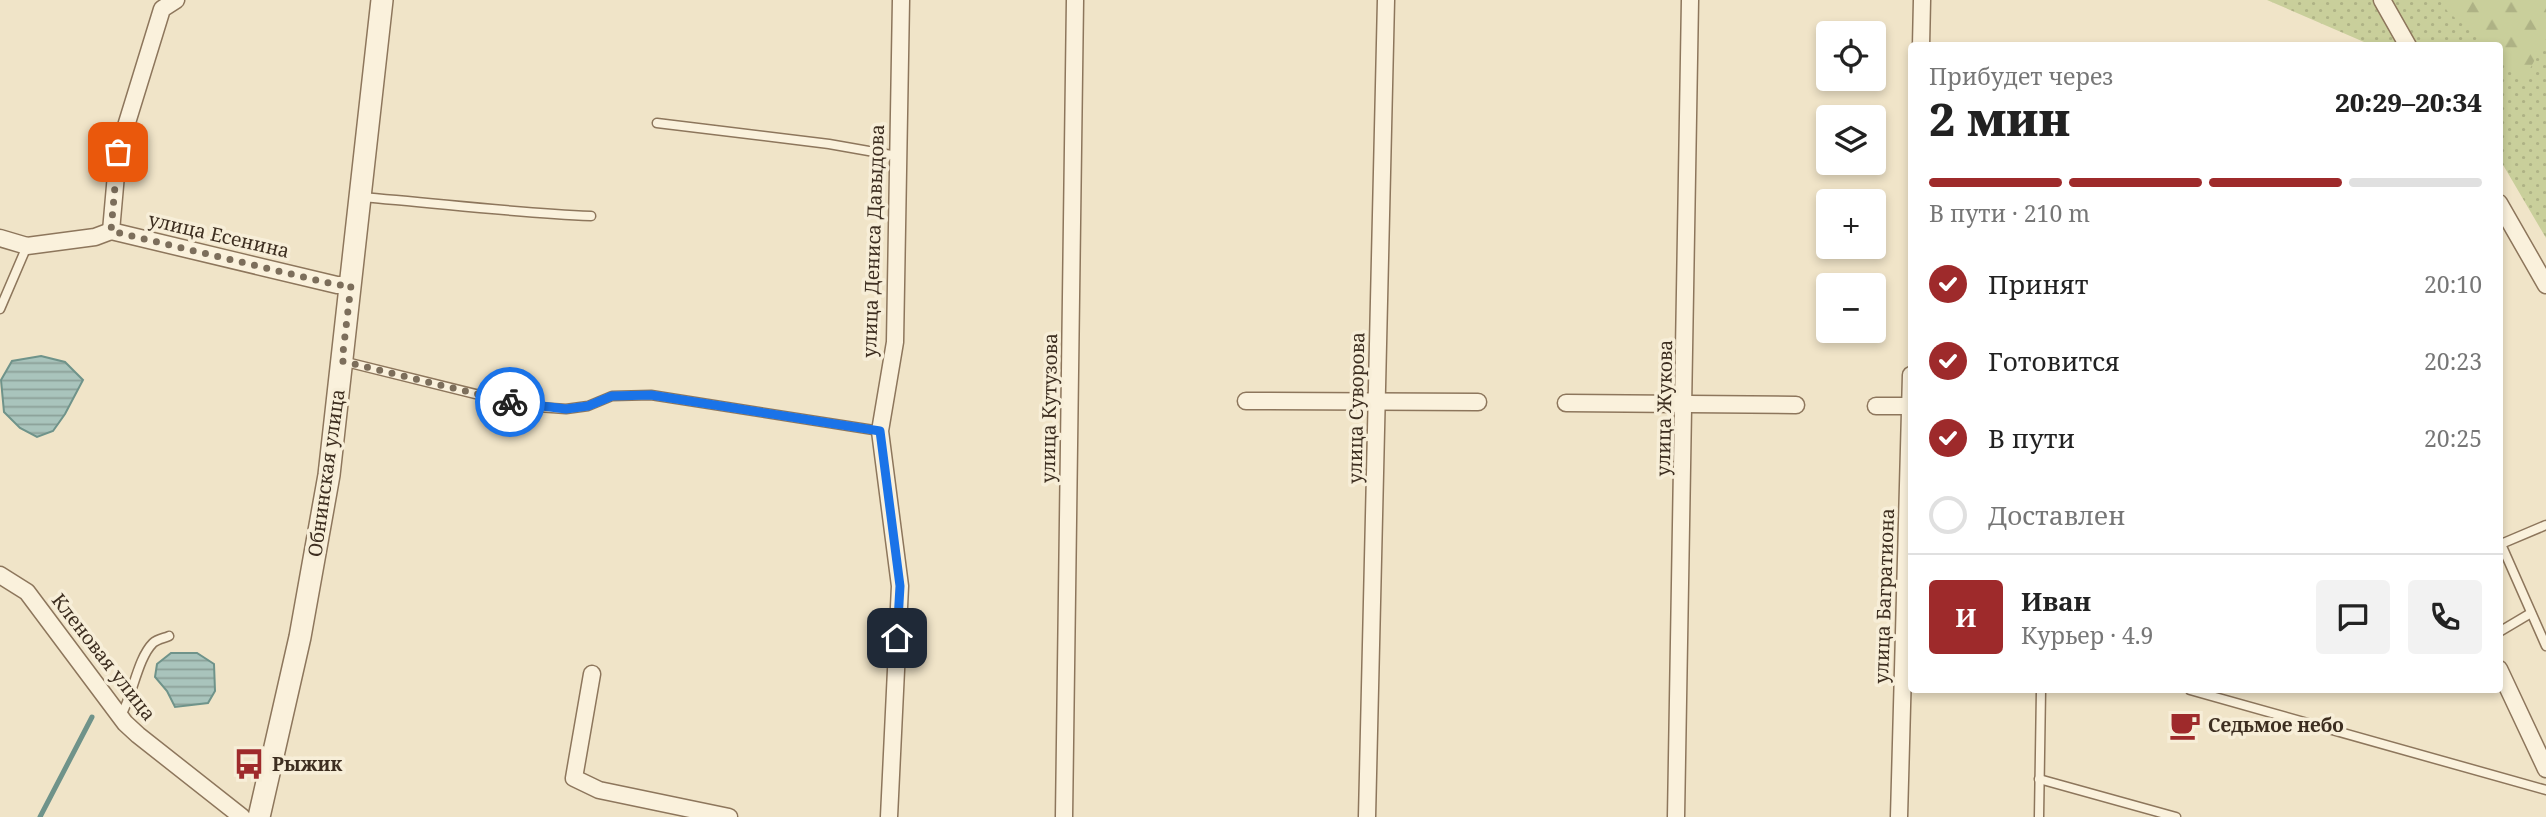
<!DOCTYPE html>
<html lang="ru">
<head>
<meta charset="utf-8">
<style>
  :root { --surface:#fff; --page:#f2f2f2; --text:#222; --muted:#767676; --line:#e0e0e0; --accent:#9e2a2b }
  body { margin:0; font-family:"Noto Serif",serif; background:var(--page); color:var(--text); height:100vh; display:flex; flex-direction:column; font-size:26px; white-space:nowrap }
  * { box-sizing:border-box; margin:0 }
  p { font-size:23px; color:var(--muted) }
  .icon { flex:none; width:38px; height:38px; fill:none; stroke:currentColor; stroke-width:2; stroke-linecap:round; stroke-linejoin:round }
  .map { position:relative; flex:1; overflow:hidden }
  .details { position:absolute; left:1908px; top:42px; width:595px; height:651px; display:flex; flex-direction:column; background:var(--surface); border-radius:7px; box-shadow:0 4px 10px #0003 }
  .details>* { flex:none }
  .fabs { position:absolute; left:1816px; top:21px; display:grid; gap:14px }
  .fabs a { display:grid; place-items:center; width:70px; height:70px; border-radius:7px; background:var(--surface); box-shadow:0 4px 10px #0003; font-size:35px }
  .pin { position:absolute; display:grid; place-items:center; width:60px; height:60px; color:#fff; margin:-30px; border-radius:14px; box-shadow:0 4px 10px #0006 }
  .courier { position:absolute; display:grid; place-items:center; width:70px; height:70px; margin:-35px; border:5px solid #1a73e8; border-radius:50%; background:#fff; color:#222; box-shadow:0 2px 9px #0007 }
  .overview em { font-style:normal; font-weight:800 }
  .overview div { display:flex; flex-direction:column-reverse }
  .overview { display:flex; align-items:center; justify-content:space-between; height:119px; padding:0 21px }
  h1 { font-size:46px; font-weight:800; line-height:52px }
  .bar { display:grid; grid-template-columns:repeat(4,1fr); gap:10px 7px; align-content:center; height:84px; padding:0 21px }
  .bar i { height:9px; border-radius:5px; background:var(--line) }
  .bar .active { background:var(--accent) }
  .bar p { grid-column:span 4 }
  .line { display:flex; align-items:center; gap:18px; padding:0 21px; border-top:2px solid var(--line) }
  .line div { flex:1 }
  .round { display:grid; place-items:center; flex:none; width:74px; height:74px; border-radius:7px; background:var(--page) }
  ol { padding:0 21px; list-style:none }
  li { display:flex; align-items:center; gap:21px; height:77px }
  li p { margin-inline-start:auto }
  li .icon { padding:7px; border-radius:50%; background:var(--accent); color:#fff; stroke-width:4 }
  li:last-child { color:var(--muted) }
  li i { width:38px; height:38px; border:4px solid var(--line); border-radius:50% }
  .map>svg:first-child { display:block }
</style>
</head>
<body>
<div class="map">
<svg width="2546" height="817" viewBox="0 0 2546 817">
  <defs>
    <pattern id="grass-dots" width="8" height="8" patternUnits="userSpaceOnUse" patternTransform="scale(1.75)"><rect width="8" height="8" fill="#c9cf9b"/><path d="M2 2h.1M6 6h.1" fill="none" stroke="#aeb285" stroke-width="1.8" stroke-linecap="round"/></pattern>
    <pattern id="forest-firs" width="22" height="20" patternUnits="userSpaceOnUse" patternTransform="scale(1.75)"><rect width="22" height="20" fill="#c9cf9b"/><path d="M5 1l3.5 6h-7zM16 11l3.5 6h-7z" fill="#aeb285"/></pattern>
    <pattern id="water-rules" width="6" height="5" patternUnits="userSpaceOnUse" patternTransform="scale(1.75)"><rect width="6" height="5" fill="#a9c4bc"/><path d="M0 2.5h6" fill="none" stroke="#8ba098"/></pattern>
  </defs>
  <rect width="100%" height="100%" fill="#f0e4c8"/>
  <!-- grass -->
  <path fill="url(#grass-dots)" d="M2267 0H2546V238L2499 158V46L2371 45Z"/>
  <!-- forest -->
  <path fill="url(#forest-firs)" d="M2440 0H2546V39L2525 78 2499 55V46L2488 45 2448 12Z"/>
  <!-- water -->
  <g fill="url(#water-rules)" stroke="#6f938a" stroke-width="2">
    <path d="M41 356 65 362 83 380 65 414 53 431 37 437 20 428 4 412 1 380 12 361Z"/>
    <path d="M171 653H197L214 664 215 691 208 703 175 707 167 691 155 677 157 664Z"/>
  </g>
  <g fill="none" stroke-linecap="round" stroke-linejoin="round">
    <!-- stream -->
    <path stroke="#6f938a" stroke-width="5" d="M40 817 92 717"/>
    <defs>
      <g id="service">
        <path d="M657 123 829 144 897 156"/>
        <path d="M360 197C438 203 514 213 591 216"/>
        <path d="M0 309 27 246"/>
        <path d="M342 361 524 406 566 409 588 406 612 396 651 395 880 431"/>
        <path d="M2546 525 2501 544 2546 646"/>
        <path d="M2499 632 2531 613"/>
        <path d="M2190 690 2546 790"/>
        <path d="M120 717C133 696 137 659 153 643 157 639 165 638 169 636"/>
        <path d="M2039 779 2176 817"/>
        <path d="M2039 817 2041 690"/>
      </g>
      <g id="minor">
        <path d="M2382 0 2408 46"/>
        <path d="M1921 46 1922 0"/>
        <path d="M2499 203 2546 285"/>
        <path d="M111 231 337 285H351"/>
        <path d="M111 231 118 152 162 9 176 0"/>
        <path d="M0 238 27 246 95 237 111 231"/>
        <path d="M1246 401 1478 402"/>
        <path d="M1566 403 1796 405"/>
        <path d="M1876 406H1910"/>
        <path d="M0 575 27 592 125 723 138 735 242 817"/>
        <path d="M2499 669 2546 769"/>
        <path d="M592 674 574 778 599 790 729 817"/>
        <path d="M889 817 900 586 880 431 895 342 901 0"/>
        <path d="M1064 817 1075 0"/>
        <path d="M1367 817 1386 0"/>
        <path d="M1676 817 1690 0"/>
        <path d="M1899 817 1911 375"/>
      </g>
      <path id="tertiary" d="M259 817 300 637 329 475 382 0"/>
    </defs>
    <!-- service casing -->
    <use href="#service" stroke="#8d765c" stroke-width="11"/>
    <!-- minor casing -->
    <use href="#minor" stroke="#8d765c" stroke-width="19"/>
    <!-- tertiary casing -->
    <use href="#tertiary" stroke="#8d765c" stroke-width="24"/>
    <!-- service -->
    <use href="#service" stroke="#faf1dc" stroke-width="8"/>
    <!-- minor -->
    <use href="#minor" stroke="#faf1dc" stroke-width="16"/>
    <!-- tertiary -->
    <use href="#tertiary" stroke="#faf1dc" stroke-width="21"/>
  </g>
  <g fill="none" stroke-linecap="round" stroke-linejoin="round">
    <!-- done -->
    <path stroke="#7c6e5b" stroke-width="7" stroke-dasharray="0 12.6" d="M118 152 111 231 337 285H351L342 361 510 402"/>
    <!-- route -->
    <path stroke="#1a73e8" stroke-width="9" d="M510 402 566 409 588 406 612 396 651 395 880 431 900 586 897 638"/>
  </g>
  <!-- icons -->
  <defs>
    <symbol id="cafe-bare" viewBox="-9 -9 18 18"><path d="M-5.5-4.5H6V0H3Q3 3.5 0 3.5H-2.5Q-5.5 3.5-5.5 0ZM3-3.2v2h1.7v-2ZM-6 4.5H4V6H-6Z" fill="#9e2a2b" stroke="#f7eed8" stroke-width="2.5" paint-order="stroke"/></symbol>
    <symbol id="bus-bare" viewBox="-9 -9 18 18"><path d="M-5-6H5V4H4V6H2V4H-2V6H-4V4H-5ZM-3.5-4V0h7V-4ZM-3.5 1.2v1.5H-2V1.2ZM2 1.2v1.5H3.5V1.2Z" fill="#9e2a2b" stroke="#f7eed8" stroke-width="2.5" paint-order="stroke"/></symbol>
  </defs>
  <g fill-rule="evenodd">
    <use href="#cafe-bare" x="2163" y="703" width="44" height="44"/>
    <use href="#bus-bare" x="227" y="742" width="44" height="44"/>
  </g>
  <g text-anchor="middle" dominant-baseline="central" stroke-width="7" stroke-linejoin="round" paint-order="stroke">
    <!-- street labels -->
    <g font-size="19" fill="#3d2e20" stroke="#f7eed8">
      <text transform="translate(219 235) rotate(13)">улица Есенина</text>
      <text transform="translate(873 241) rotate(-88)">улица Дениса Давыдова</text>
      <text transform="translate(1049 408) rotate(-89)">улица Кутузова</text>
      <text transform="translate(1356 408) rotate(-89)">улица Суворова</text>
      <text transform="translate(1664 408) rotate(-89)">улица Жукова</text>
      <text transform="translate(326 473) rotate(-82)">Обнинская улица</text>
      <text transform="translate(1884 596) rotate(-88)">улица Багратиона</text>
      <text transform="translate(104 657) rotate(52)">Кленовая улица</text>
    </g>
    <!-- poi labels -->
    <g font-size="19" font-weight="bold" fill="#3d2e20" stroke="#f7eed8" text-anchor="start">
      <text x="2208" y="725">Седьмое небо</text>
      <text x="272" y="764">Рыжик</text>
    </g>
  </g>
</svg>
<div class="fabs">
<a><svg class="icon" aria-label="locate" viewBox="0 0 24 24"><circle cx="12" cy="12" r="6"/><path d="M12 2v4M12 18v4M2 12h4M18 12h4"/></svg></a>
<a><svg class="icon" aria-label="layers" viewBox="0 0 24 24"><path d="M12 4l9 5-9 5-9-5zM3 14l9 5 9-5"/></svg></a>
<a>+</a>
<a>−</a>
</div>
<div class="pin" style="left:118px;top:152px;background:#ea580c"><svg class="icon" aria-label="bag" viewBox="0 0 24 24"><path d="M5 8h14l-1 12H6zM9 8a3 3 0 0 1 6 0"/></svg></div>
<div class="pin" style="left:897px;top:638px;background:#1f2937"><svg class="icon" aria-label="home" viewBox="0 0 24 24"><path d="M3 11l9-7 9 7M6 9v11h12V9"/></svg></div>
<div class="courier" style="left:510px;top:402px"><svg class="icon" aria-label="bike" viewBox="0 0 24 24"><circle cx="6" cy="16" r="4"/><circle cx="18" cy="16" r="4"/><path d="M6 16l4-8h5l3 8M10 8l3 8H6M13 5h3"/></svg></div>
<section class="details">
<div class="overview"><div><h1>2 мин</h1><p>Прибудет через</p></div><em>20:29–20:34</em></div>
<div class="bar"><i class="active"></i><i class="active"></i><i class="active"></i><i></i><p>В пути · 210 m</p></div>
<ol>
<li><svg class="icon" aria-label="check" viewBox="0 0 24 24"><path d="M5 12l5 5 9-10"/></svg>Принят<p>20:10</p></li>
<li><svg class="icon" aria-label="check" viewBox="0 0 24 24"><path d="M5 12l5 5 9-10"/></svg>Готовится<p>20:23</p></li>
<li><svg class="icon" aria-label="check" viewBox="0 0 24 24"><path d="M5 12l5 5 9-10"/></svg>В пути<p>20:25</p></li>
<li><i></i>Доставлен</li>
</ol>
<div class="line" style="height:126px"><b class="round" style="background:var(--accent);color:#fff">И</b><div><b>Иван</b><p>Курьер · 4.9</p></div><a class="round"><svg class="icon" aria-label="chat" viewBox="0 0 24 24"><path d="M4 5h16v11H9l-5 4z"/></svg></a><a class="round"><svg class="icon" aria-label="phone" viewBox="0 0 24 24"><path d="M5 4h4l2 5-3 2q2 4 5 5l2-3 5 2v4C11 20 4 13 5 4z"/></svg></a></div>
</section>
</div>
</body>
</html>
